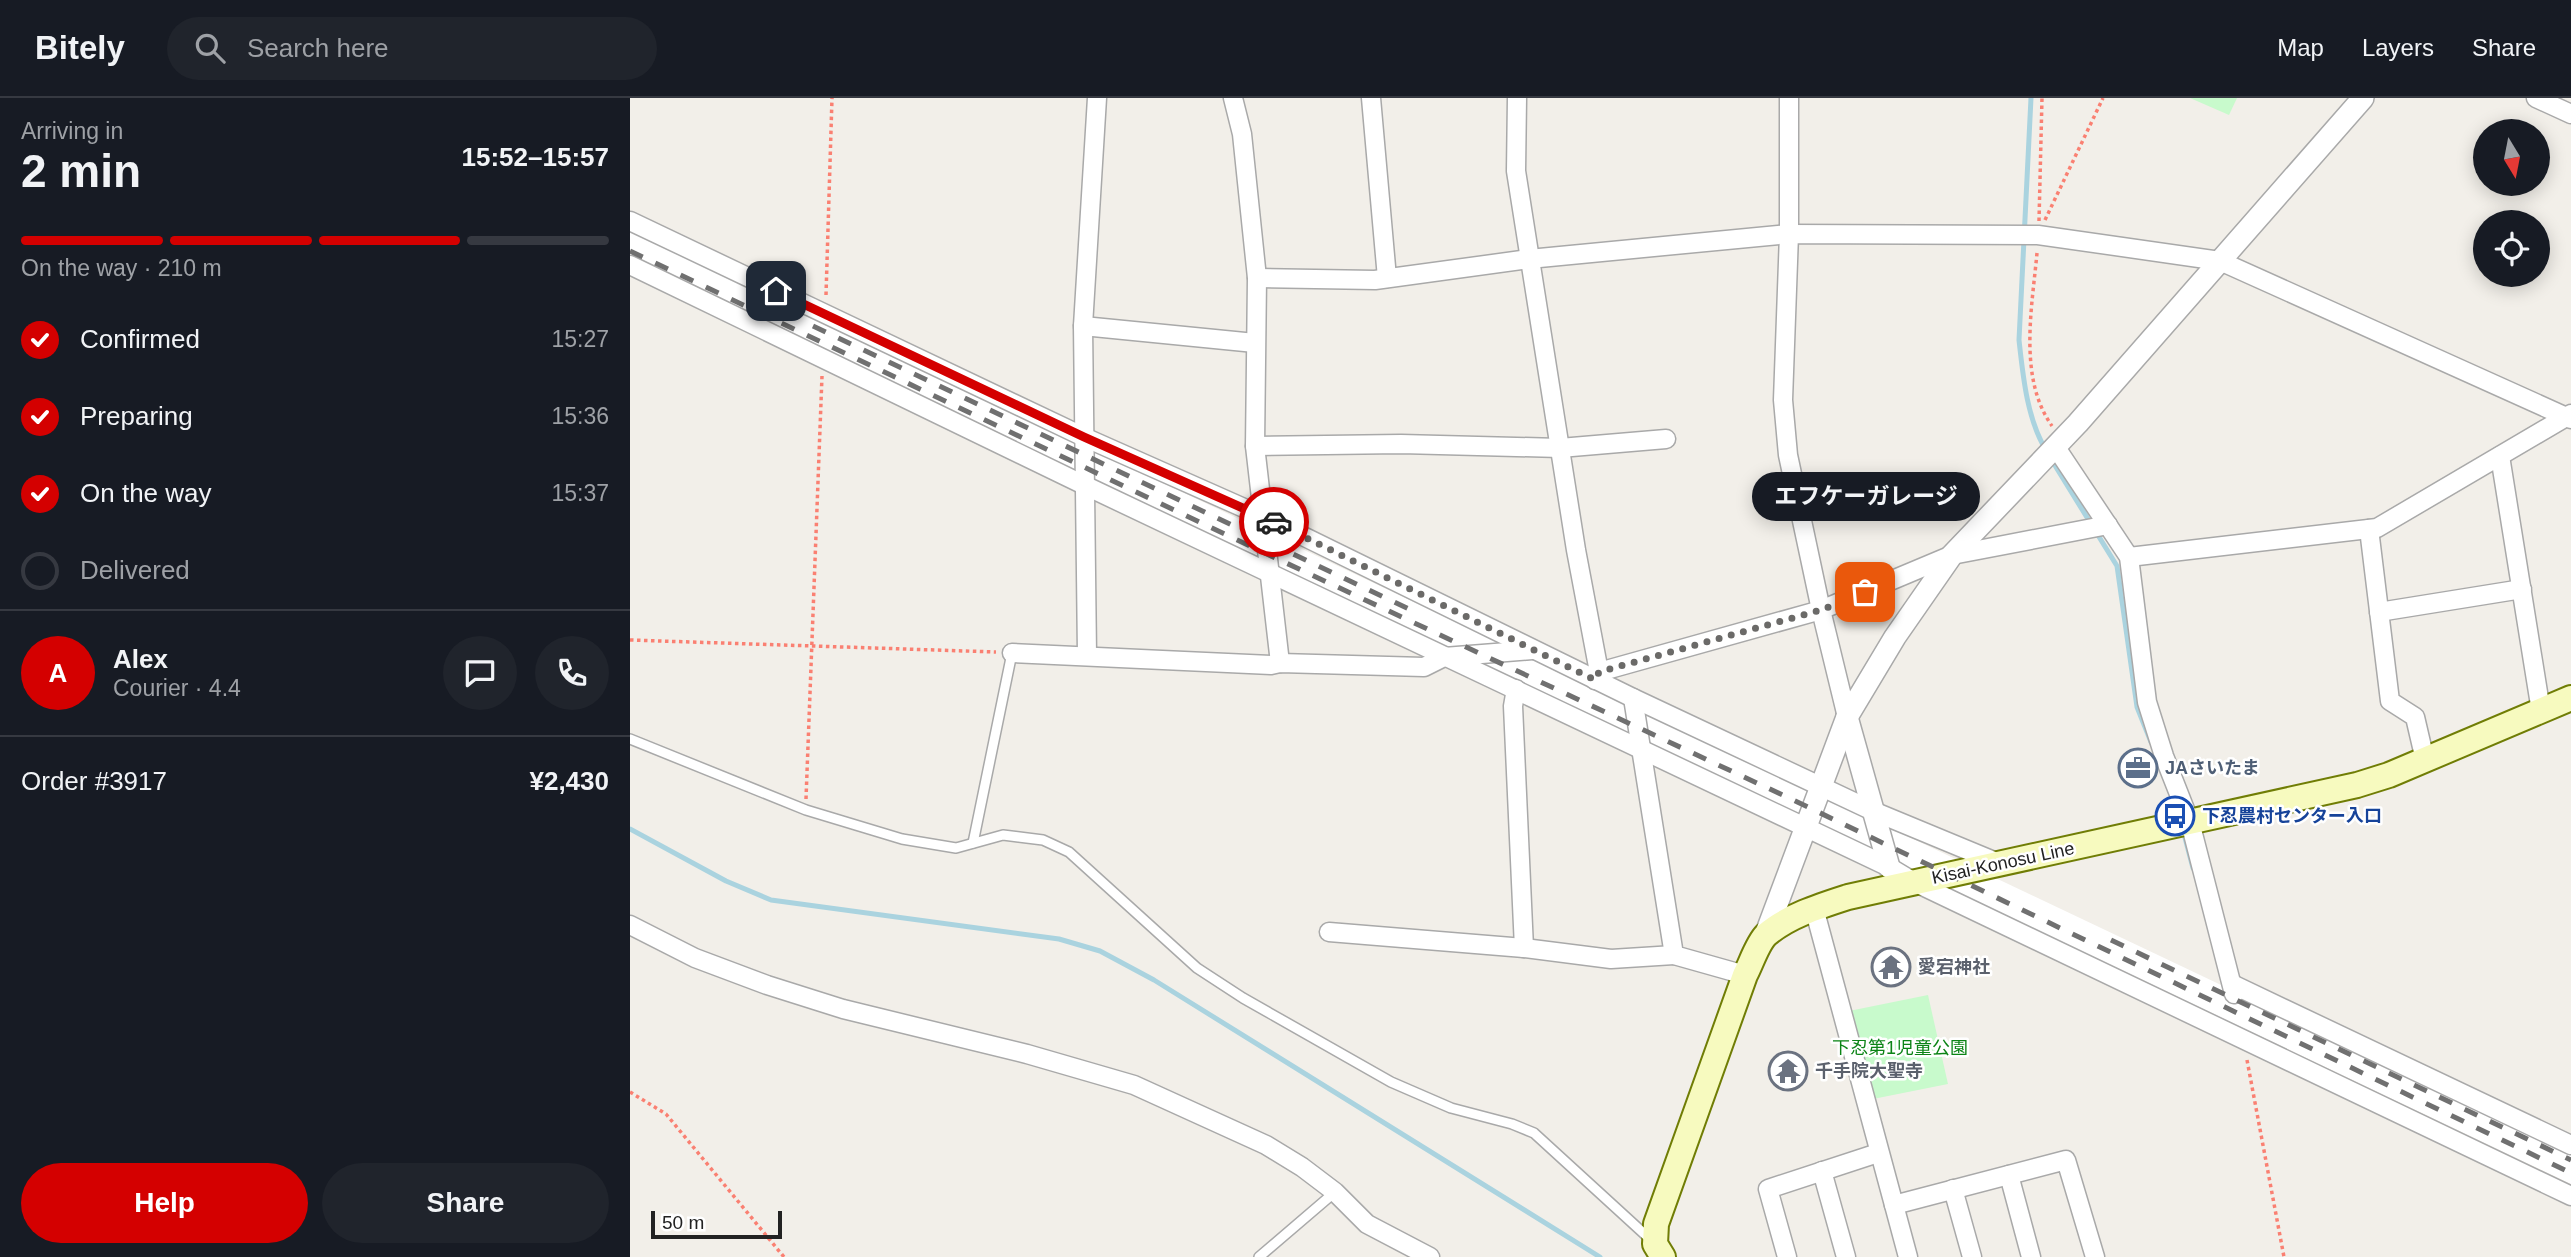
<!DOCTYPE html>
<html lang="en">
<head>
<meta charset="utf-8">
<style>
  :root { --surface:#171b24; --page:#20242c; --text:#f1f3f6; --muted:#9ea1a6; --line:#363941; --accent:#d40000 }
  body { margin:0; font-family:Helvetica,"Noto Sans JP",sans-serif; background:var(--page); color:var(--text); height:100vh; display:flex; flex-direction:column; font-size:26px; white-space:nowrap }
  * { box-sizing:border-box; margin:0 }
  p { font-size:23px; color:var(--muted) }
  .icon { flex:none; width:38px; height:38px; fill:none; stroke:currentColor; stroke-width:2; stroke-linecap:round; stroke-linejoin:round }
  .map { position:relative; flex:1; overflow:hidden }
  .side { display:flex; flex-direction:column; background:var(--surface); width:630px }
  .side>* { flex:none }
  .needle { width:46px; rotate:170deg }
  .controls { position:absolute; left:1843px; top:21px; display:grid; gap:14px }
  .controls a { display:grid; place-items:center; width:77px; height:77px; border-radius:50%; background:var(--surface); box-shadow:0 4px 18px #0003; font-size:35px }
  .scale { position:absolute; left:21px; bottom:18px; width:131px; box-sizing:border-box; padding-left:7px; border:4px solid #222; border-top:0; font-size:19px; line-height:24px; white-space:nowrap; color:#222; -webkit-text-stroke:5px #fff; paint-order:stroke }
  .pin { position:absolute; display:grid; place-items:center; width:60px; height:60px; color:#fff; margin:-30px; border-radius:14px; box-shadow:0 4px 10px #0006 }
  .courier { position:absolute; display:grid; place-items:center; width:70px; height:70px; margin:-35px; border:5px solid #d40000; border-radius:50%; background:#fff; color:#222; box-shadow:0 2px 9px #0007 }
  .bubble { position:absolute; height:49px; border-radius:24px; background:var(--surface); box-shadow:0 4px 18px #0003; font-size:23px; font-weight:700; line-height:49px; text-align:center }
  .head em { font-style:normal; font-weight:700 }
  .head div { display:flex; flex-direction:column-reverse }
  .head { display:flex; align-items:center; justify-content:space-between; height:119px; padding:0 21px }
  h1 { font-size:46px; font-weight:700; line-height:52px }
  .bar { display:grid; grid-template-columns:repeat(4,1fr); gap:10px 7px; align-content:center; height:84px; padding:0 21px }
  .bar i { height:9px; border-radius:5px; background:var(--line) }
  .bar .current { background:var(--accent) }
  .bar p { grid-column:span 4 }
  .line { display:flex; align-items:center; gap:18px; padding:0 21px; border-top:2px solid var(--line) }
  .line div { flex:1 }
  .round { display:grid; place-items:center; flex:none; width:74px; height:74px; border-radius:37px; background:var(--page) }
  ol { padding:0 21px; list-style:none }
  li { display:flex; align-items:center; gap:21px; height:77px }
  li p { margin-inline-start:auto }
  li .icon { padding:7px; border-radius:50%; background:var(--accent); color:#fff; stroke-width:4 }
  li:last-child { color:var(--muted) }
  li i { width:38px; height:38px; border:4px solid var(--line); border-radius:50% }
  .primary-button { display:flex; gap:14px; margin-top:auto; padding:14px 21px }
  .primary-button a { flex:1; height:80px; border-radius:42px; background:var(--accent); color:#fff; font-size:28px; font-weight:700; line-height:80px; text-align:center }
  .primary-button a+a { background:var(--page); color:var(--text) }
  header { display:flex; align-items:center; gap:42px; box-sizing:border-box; height:98px; padding:0 35px; background:var(--surface); border-bottom:2px solid var(--line) }
  header strong { font-size:33px }
  nav { display:flex; gap:38px; margin-inline-start:auto; font-size:24px }
  .search { width:490px; height:63px; background:var(--page); display:flex; align-items:center; gap:18px; box-sizing:border-box; padding:0 24px; border-radius:38px; color:var(--muted); font-size:26px }
  main { display:flex; flex:1; min-height:0 }
  .map>svg:first-child { display:block }
</style>
</head>
<body>
<header>
<strong>Bitely</strong>
<div class="search"><svg class="icon" aria-label="search" viewBox="0 0 24 24"><circle cx="10" cy="10" r="6"/><path d="M15 15l6 6"/></svg>Search here</div>
<nav><a>Map</a><a>Layers</a><a>Share</a></nav>
</header>
<main>
<section class="side">
<div class="head"><div><h1>2 min</h1><p>Arriving in</p></div><em>15:52–15:57</em></div>
<div class="bar"><i class="current"></i><i class="current"></i><i class="current"></i><i></i><p>On the way · 210 m</p></div>
<ol>
<li><svg class="icon" aria-label="check" viewBox="0 0 24 24"><path d="M5 12l5 5 9-10"/></svg>Confirmed<p>15:27</p></li>
<li><svg class="icon" aria-label="check" viewBox="0 0 24 24"><path d="M5 12l5 5 9-10"/></svg>Preparing<p>15:36</p></li>
<li><svg class="icon" aria-label="check" viewBox="0 0 24 24"><path d="M5 12l5 5 9-10"/></svg>On the way<p>15:37</p></li>
<li><i></i>Delivered</li>
</ol>
<div class="line" style="height:126px"><b class="round" style="background:var(--accent);color:#fff">A</b><div><b>Alex</b><p>Courier · 4.4</p></div><a class="round"><svg class="icon" aria-label="chat" viewBox="0 0 24 24"><path d="M4 5h16v11H9l-5 4z"/></svg></a><a class="round"><svg class="icon" aria-label="phone" viewBox="0 0 24 24"><path d="M5 4h4l2 5-3 2q2 4 5 5l2-3 5 2v4C11 20 4 13 5 4z"/></svg></a></div>
<div class="line" style="height:91px"><div>Order #3917</div><b>¥2,430</b></div>
<div class="primary-button"><a>Help</a><a>Share</a></div>
</section>
<div class="map">
<svg width="1941" height="1159" viewBox="0 0 1941 1159">
  <rect width="100%" height="100%" fill="#f2efe9"/>
  <!-- park -->
  <g fill="#c8facc">
    <path d="M1560 0H1607L1599 17Z"/>
    <path d="M1298 897 1318 986 1243 1001 1219 913Z"/>
  </g>
  <!-- pier -->
  <path fill="#fff" d="M0 132 1941 1053V1086L0 162Z"/>
  <g fill="none" stroke-linecap="round" stroke-linejoin="round">
    <!-- stream -->
    <g stroke="#aad3df" stroke-width="5">
      <path d="M1401 0 1389 242C1393 278 1397 321 1416 352"/>
      <path d="M1421 361 1487 468 1507 609 1521 644"/>
      <path d="M0 731 96 783 141 802 429 841 470 853 524 882 970 1159"/>
      <path d="M1553 732 1563 770"/>
    </g>
    <defs>
      <g id="service">
        <path d="M0 641 176 712 272 741 326 750 373 737 413 742 439 754 567 870 613 900 761 984 821 1010 882 1026 904 1035 1021 1142"/>
        <path d="M343 745 382 555"/>
        <path d="M629 1159 705 1094"/>
      </g>
      <g id="minor">
        <path d="M603 0 612 36 627 180 625 348 650 565"/>
        <path d="M741 0 757 180"/>
        <path d="M887 0 886 73 946 452 969 574 965 582"/>
        <path d="M1159 0V136L1153 302 1158 357 1191 512 1217 619"/>
        <path d="M1906 0 1941 16"/>
        <path d="M0 123 454 339 632 418 1003 600 1243 713 1371 766"/>
        <path d="M0 167 454 387 1259 769 1284 784 1941 1098"/>
        <path d="M627 180 745 182 899 161 1159 136 1408 137 1590 163 1941 321"/>
        <path d="M453 228 625 245"/>
        <path d="M625 348 771 346 930 350 1036 341"/>
        <path d="M1425 348 1499 459 1517 604 1534 658 1560 724 1604 896"/>
        <path d="M1870 358 1911 613"/>
        <path d="M1739 431 1760 603 1785 619 1795 662"/>
        <path d="M1499 459 1747 430 1941 316"/>
        <path d="M1749 514 1892 491"/>
        <path d="M382 555 641 567 650 565 794 569 814 559 902 552"/>
        <path d="M457 557 453 228 467 0"/>
        <path d="M969 574 1191 512 1322 457 1478 427"/>
        <path d="M886 591 883 608 894 850"/>
        <path d="M1003 600 1044 857 1115 877"/>
        <path d="M1184 810 1264 1107 1436 1062 1465 1159"/>
        <path d="M0 827 65 860 137 887 213 911 397 956 504 987 636 1047 672 1069 705 1094 737 1126 800 1159"/>
        <path d="M699 834 894 850 981 861 1044 857"/>
        <path d="M1602 886 1941 1047"/>
        <path d="M1192 1073 1216 1159"/>
        <path d="M1379 1077 1401 1159"/>
        <path d="M1323 1091 1342 1159"/>
        <path d="M1264 1107 1278 1159"/>
        <path d="M1157 1159 1138 1091 1248 1055"/>
      </g>
      <g id="tertiary">
        <path d="M1217 619 1259 769"/>
        <path d="M1135 838 1217 619 1265 539 1322 457 1448 325 1733 0"/>
      </g>
      <path id="secondary" d="M1033 1159 1025 1146 1026 1126 1115 877C1121 866 1127 846 1136 837 1158 818 1190 808 1218 799L1727 687 1759 677 1941 600"/>
    </defs>
    <!-- service casing -->
    <use href="#service" stroke="#a9a9a9" stroke-width="12"/>
    <!-- minor casing -->
    <use href="#minor" stroke="#a9a9a9" stroke-width="21"/>
    <!-- tertiary casing -->
    <use href="#tertiary" stroke="#a9a9a9" stroke-width="24"/>
    <!-- secondary casing -->
    <use href="#secondary" stroke="#707d05" stroke-width="28"/>
    <!-- path -->
    <g stroke="#fa8072" stroke-width="3.5" stroke-dasharray="3.5 3.5" stroke-linecap="butt">
      <path d="M1415 122 1473 0"/>
      <path d="M1409 123 1412 0"/>
      <path d="M1407 155C1402 210 1388 280 1422 328"/>
      <path d="M196 197 202 0"/>
      <path d="M0 542 366 554"/>
      <path d="M176 701 192 278"/>
      <path d="M1617 962 1654 1159"/>
      <path d="M0 994 36 1016 154 1159"/>
    </g>
    <!-- service -->
    <use href="#service" stroke="#fff" stroke-width="9"/>
    <!-- minor -->
    <use href="#minor" stroke="#fff" stroke-width="18"/>
    <!-- tertiary -->
    <use href="#tertiary" stroke="#fff" stroke-width="21"/>
    <!-- secondary -->
    <use href="#secondary" stroke="#f7fabf" stroke-width="24"/>
    <!-- rail -->
    <g stroke="#707070" stroke-width="5" stroke-dasharray="14 14" stroke-linecap="butt">
      <path d="M0 153 624 450 1159 700 1941 1075"/>
      <path d="M183 228 781 512"/>
      <path d="M1481 842 1941 1062"/>
    </g>
  </g>
  <g fill="none" stroke-linecap="round" stroke-linejoin="round">
    <!-- done -->
    <path stroke="#6b6a68" stroke-width="7" stroke-dasharray="0 12.6" d="M644 424 965 582 969 574 1191 512 1235 494"/>
    <!-- route -->
    <path stroke="#d40000" stroke-width="9" d="M146 193 454 339 644 424"/>
  </g>
  <!-- icons -->
  <defs>
    <symbol id="office-ring" viewBox="-11 -11 22 22"><circle r="9.5" fill="#fff" stroke="#5c6f8a" stroke-width="1.5"/><path d="M-6-3h4V-5.5h4V-3h4V5H-6ZM-1-4.5V-3h2v-1.5ZM-6 0V1H6V0Z" fill="#5c6f8a"/></symbol>
    <symbol id="bus-ring" viewBox="-11 -11 22 22"><circle r="9.5" fill="#fff" stroke="#1a4fb4" stroke-width="1.5"/><path d="M-5-6H5V4H4V6H2V4H-2V6H-4V4H-5ZM-3.5-4V0h7V-4ZM-3.5 1.2v1.5H-2V1.2ZM2 1.2v1.5H3.5V1.2Z" fill="#1a4fb4"/></symbol>
    <symbol id="temple-ring" viewBox="-11 -11 22 22"><circle r="9.5" fill="#fff" stroke="#6b7280" stroke-width="1.5"/><path d="M0-6L5-2H3V0L6.5 2.5H4V6H1.5V3h-3V6H-4V2.5H-6.5L-3 0V-2H-5Z" fill="#6b7280"/></symbol>
  </defs>
  <g fill-rule="evenodd">
    <use href="#office-ring" x="1486" y="648" width="44" height="44"/>
    <use href="#bus-ring" x="1523" y="696" width="44" height="44"/>
    <use href="#temple-ring" x="1239" y="847" width="44" height="44"/>
    <use href="#temple-ring" x="1136" y="951" width="44" height="44"/>
  </g>
  <g text-anchor="middle" dominant-baseline="central" stroke-width="5" stroke-linejoin="round" paint-order="stroke">
    <!-- service labels -->
    <g font-size="18" font-weight="bold" fill="#4e5e75" stroke="#fff" text-anchor="start">
      <text x="1535" y="670">JAさいたま</text>
    </g>
    <!-- transit labels -->
    <g font-size="18" font-weight="bold" fill="#164399" stroke="#fff" text-anchor="start">
      <text x="1572" y="718">下忍農村センター入口</text>
    </g>
    <!-- street labels -->
    <g font-size="18" fill="#222" stroke="#fff">
      <text transform="translate(1373 765) rotate(-12)">Kisai-Konosu Line</text>
    </g>
    <!-- worship labels -->
    <g font-size="18" font-weight="bold" fill="#5b616d" stroke="#fff" text-anchor="start">
      <text x="1288" y="869">愛宕神社</text>
      <text x="1185" y="973">千手院大聖寺</text>
    </g>
    <!-- park labels -->
    <g font-size="18" fill="#0c8416" stroke="#fff">
      <text x="1270" y="950">下忍第1児童公園</text>
    </g>
  </g>
</svg>
<div class="controls">
<a><svg class="needle" viewBox="-14 -14 28 28"><path d="M0-13l5 13h-10z" fill="#e53935"/><path d="M0 13l5-13h-10z" fill="#9ea1a6"/></svg></a>
<a><svg class="icon" aria-label="locate" viewBox="0 0 24 24"><circle cx="12" cy="12" r="6"/><path d="M12 2v4M12 18v4M2 12h4M18 12h4"/></svg></a>
</div>
<div class="scale">50 m</div>
<div class="pin" style="left:1235px;top:494px;background:#ea580c"><svg class="icon" aria-label="bag" viewBox="0 0 24 24"><path d="M5 8h14l-1 12H6zM9 8a3 3 0 0 1 6 0"/></svg></div>
<div class="pin" style="left:146px;top:193px;background:#1f2937"><svg class="icon" aria-label="home" viewBox="0 0 24 24"><path d="M3 11l9-7 9 7M6 9v11h12V9"/></svg></div>
<div class="courier" style="left:644px;top:424px"><svg class="icon" aria-label="car" viewBox="0 0 24 24"><path d="M5 17H2v-5l4-1 3-4h7l3 4 3 1v5h-3M9 17h6M6 11h13"/><circle cx="7" cy="17" r="2"/><circle cx="17" cy="17" r="2"/></svg></div>
<div class="bubble" style="left:1122px;top:374px;width:228px">エフケーガレージ</div>
</div>
</main>
</body>
</html>
